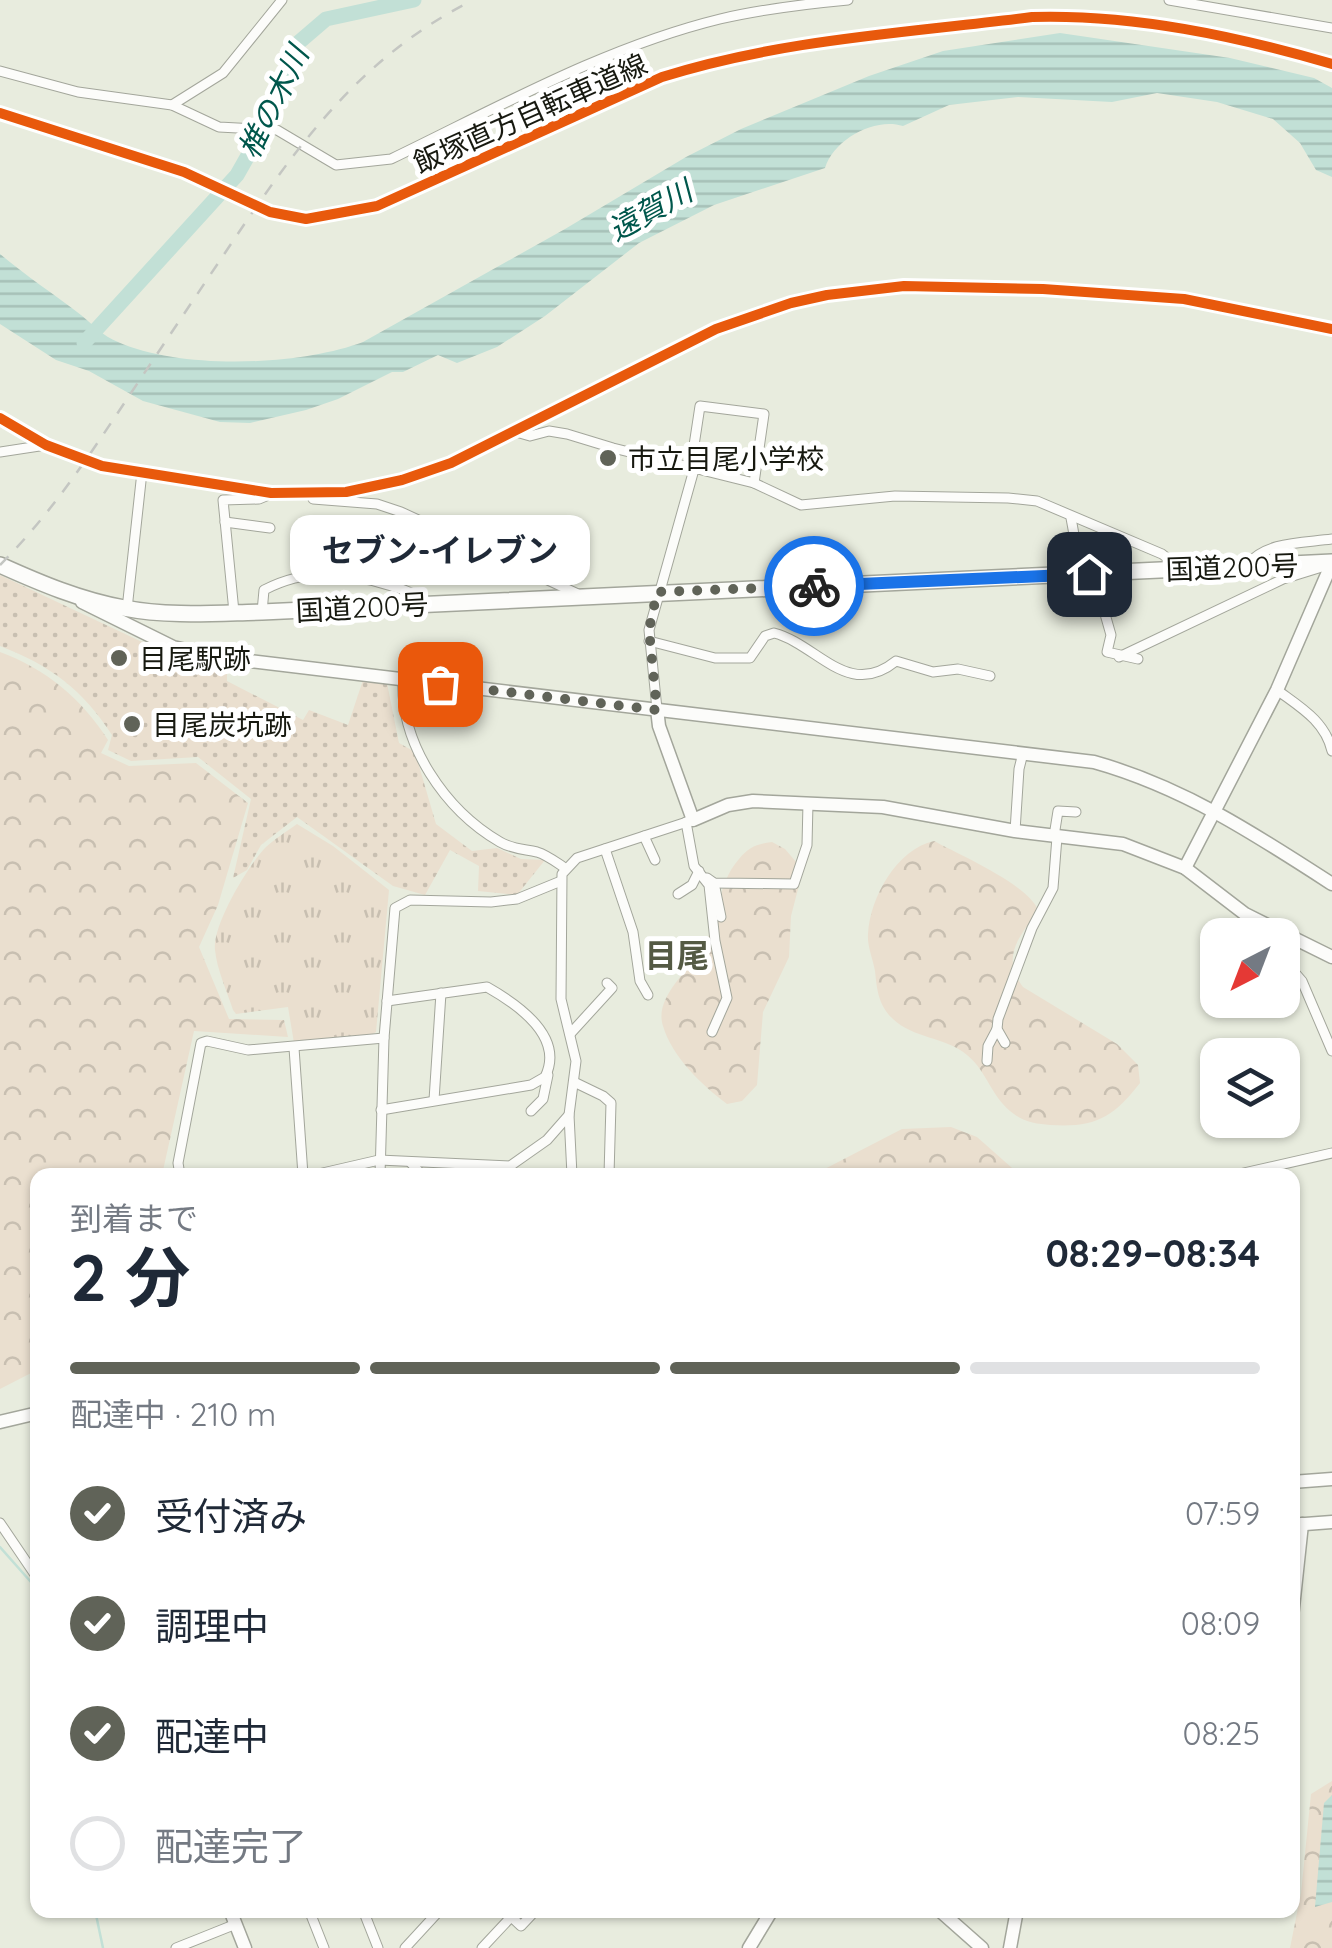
<!DOCTYPE html>
<html lang="ja">
<head>
<meta charset="utf-8">
<style>
  :root { --surface:#fff; --page:#f6f6f7; --text:#1f2937; --muted:#747a83; --line:#e0e1e3; --accent:#606358 }
  body { margin:0; font-family:Quicksand,"Noto Sans JP",sans-serif; background:var(--page); color:var(--text); height:100vh; display:flex; flex-direction:column; font-size:38px; white-space:nowrap }
  * { box-sizing:border-box; margin:0 }
  p { font-size:32px; color:var(--muted) }
  .icon { flex:none; width:55px; height:55px; fill:none; stroke:currentColor; stroke-width:2; stroke-linecap:round; stroke-linejoin:round }
  .map { position:relative; flex:1; overflow:hidden }
  .drawer { position:absolute; left:30px; top:1168px; width:1270px; height:750px; display:flex; flex-direction:column; background:var(--surface); border-radius:20px; box-shadow:0 2px 8px #0004 }
  .drawer>* { flex:none }
  .needle { width:65px; rotate:222deg }
  .fabs { position:absolute; left:1200px; top:918px; display:grid; gap:20px }
  .fabs a { display:grid; place-items:center; width:100px; height:100px; border-radius:20px; background:var(--surface); box-shadow:0 2px 8px #0004; font-size:50px }
  .pin { position:absolute; display:grid; place-items:center; width:85px; height:85px; color:#fff; margin:-42px; border-radius:20px; box-shadow:0 5px 15px #0006 }
  .courier { position:absolute; display:grid; place-items:center; width:100px; height:100px; margin:-50px; border:8px solid #1a73e8; border-radius:50%; background:#fff; color:#222; box-shadow:0 2px 12px #0007 }
  .bubble { position:absolute; height:70px; border-radius:20px; background:var(--surface); box-shadow:0 2px 8px #0004; font-size:32px; font-weight:700; line-height:70px; text-align:center }
  .overview em { font-style:normal; font-weight:700 }
  .overview div { display:flex; flex-direction:column-reverse }
  .overview { display:flex; align-items:center; justify-content:space-between; height:170px; padding:0 40px }
  h1 { font-size:65px; font-weight:700; line-height:75px }
  .bar { display:grid; grid-template-columns:repeat(4,1fr); gap:15px 10px; align-content:center; height:120px; padding:0 40px }
  .bar i { height:12px; border-radius:8px; background:var(--line) }
  .bar .current { background:var(--accent) }
  .bar p { grid-column:span 4 }
  ol { padding:0 40px; list-style:none }
  li { display:flex; align-items:center; gap:30px; height:110px }
  li p { margin-inline-start:auto }
  li .icon { padding:10px; border-radius:50%; background:var(--accent); color:#fff; stroke-width:4 }
  li:last-child { color:var(--muted) }
  li i { width:55px; height:55px; border:5px solid var(--line); border-radius:50% }
  .map>svg:first-child { display:block }
</style>
</head>
<body>
<div class="map">
<svg width="1332" height="1948" viewBox="0 0 1332 1948">
  <defs>
    <pattern id="grass-dots" width="8" height="8" patternUnits="userSpaceOnUse" patternTransform="scale(2.5)"><rect width="8" height="8" fill="#eadfcf"/><path d="M2 2h.1M6 6h.1" fill="none" stroke="#c8bfb1" stroke-width="1.8" stroke-linecap="round"/></pattern>
    <pattern id="forest-crowns" width="20" height="18" patternUnits="userSpaceOnUse" patternTransform="scale(2.5)"><rect width="20" height="18" fill="#eadfcf"/><path d="M2 6a3 3 0 1 1 6 0M12 15a3 3 0 1 1 6 0" fill="none" stroke="#c8bfb1"/></pattern>
    <pattern id="park-tufts" width="24" height="20" patternUnits="userSpaceOnUse" patternTransform="scale(2.5)"><rect width="24" height="20" fill="#eadfcf"/><path d="M3 7l-1-3M5 7V3M7 7l1-3M15 17l-1-3M17 17v-4M19 17l1-3" fill="none" stroke="#c8bfb1"/></pattern>
    <pattern id="water-rules" width="6" height="5" patternUnits="userSpaceOnUse" patternTransform="scale(2.5)"><rect width="6" height="5" fill="#c2e0d6"/><path d="M0 2.5h6" fill="none" stroke="#a6c0b7"/></pattern>
  </defs>
  <rect width="100%" height="100%" fill="#e8ecde"/>
  <!-- grass -->
  <path fill="url(#grass-dots)" d="M0 575 140 641 227 667V681L303 720 309 710 348 725 363 680 387 683 399 743 415 752 436 824 472 851 497 848 521 859 545 860 517 895 478 891 479 866 450 850 425 895 393 886 297 817 261 845 247 870 233 878 251 799 198 757 131 761 108 750 112 735C83 690 50 665 0 646Z"/>
  <!-- forest -->
  <g fill="url(#forest-crowns)">
    <path d="M0 652C45 668 83 700 108 740L101 753 129 766 196 763 248 803 218 905 199 947 229 1019 284 1020 288 1037 194 1031 162 1175H38L37 1370 0 1389Z"/>
    <path d="M934 841C958 854 1029 885 1038 910 1020 937 1000 956 1023 987L1117 1044 1138 1065 1140 1083C1113 1118 1094 1128 1050 1125 1038 1124 1024 1122 1014 1114 992 1099 987 1071 967 1055 946 1037 912 1038 893 1019 878 1005 877 989 875 971 873 959 867 946 868 934 870 897 897 849 934 841Z"/>
    <path d="M772 842 785 849 803 870 791 916 789 957 763 1012 757 1085 742 1101 727 1104C702 1085 672 1057 663 1026 654 999 686 973 700 952 720 924 715 886 739 859 749 847 757 844 772 842Z"/>
    <path d="M951 1127 977 1137 1020 1175H813L902 1129Z"/>
    <path d="M1332 1781V1948H1290L1301 1893 1311 1794Z"/>
  </g>
  <!-- park -->
  <path fill="url(#park-tufts)" d="M297 824 333 846 389 890 376 1032 371 1035 294 1043 288 1007 236 1014 233 1010C227 991 217 970 215 950 212 925 249 864 266 847 275 839 287 831 297 824Z"/>
  <!-- water -->
  <g fill="url(#water-rules)">
    <path d="M1060 33 1230 58 1314 78 1332 88V177L1316 170 1300 143 1273 119 1217 102 1157 93 1112 102 1018 97 949 105 903 126C875 117 834 139 825 168L714 205 639 243 545 316 497 347 457 363 438 355 403 372H392L338 399 306 410 250 423 220 422 143 401 89 371 56 360 0 324V254C26 276 54 294 81 315 93 325 103 336 118 342 181 370 299 366 363 342L565 229 686 157 741 129 869 76 943 51Z"/>
    <path d="M1332 1795V1902L1315 1907 1324 1803Z"/>
  </g>
  <g fill="none" stroke-linecap="round" stroke-linejoin="round">
    <!-- stream -->
    <g stroke="#c2e0d6" stroke-width="2.5">
      <path d="M0 1547 38 1590"/>
      <path d="M95 1910 103 1948"/>
    </g>
    <!-- river -->
    <path stroke="#c2e0d6" stroke-width="15" d="M84 343 237 175 258 138 298 43 326 19 414 0"/>
    <defs>
      <g id="street">
        <path d="M1169 0 1332 28"/>
        <path d="M0 71 78 92 172 105 219 127 277 130 336 165 391 159C497 108 605 47 720 19 763 9 805 4 848 0"/>
        <path d="M172 105 223 73 282 0"/>
        <path d="M0 418 46 445 102 466 271 493 346 492 402 480 451 463 716 329 791 303 827 295 904 286 1043 289 1184 299 1332 329"/>
        <path d="M516 432 530 436 549 431 567 434 613 448 754 483 801 505 895 496 1008 498 1037 501 1162 554 1179 567"/>
        <path d="M0 452 46 445"/>
        <path d="M691 465 700 406 764 414 754 483"/>
        <path d="M313 499 377 504 401 512 578 594"/>
        <path d="M1071 518 1081 573"/>
        <path d="M225 522 270 528"/>
        <path d="M1247 565C1266 541 1304 543 1332 539"/>
        <path d="M347 573 350 545"/>
        <path d="M1089 574 1101 600 1111 635 1107 652 1138 659"/>
        <path d="M127 609 142 472"/>
        <path d="M234 612 223 500 259 499 271 494"/>
        <path d="M262 612 264 590C306 568 345 572 388 585 401 589 415 592 422 603"/>
        <path d="M649 641 715 658H750L765 636 774 633C817 644 848 700 896 661L933 672 958 669 990 676"/>
        <path d="M1119 657 1283 579 1325 566"/>
        <path d="M403 680C400 744 445 810 500 842 512 849 523 849 537 852 547 855 556 862 565 868"/>
        <path d="M1277 690C1300 707 1325 721 1332 751"/>
        <path d="M657 709 649 630 695 466"/>
        <path d="M686 822 694 866 709 885 715 941 727 998 712 1032"/>
        <path d="M1015 831 1019 769 1023 753"/>
        <path d="M644 836 655 860"/>
        <path d="M1054 836 1058 811 1076 812"/>
        <path d="M605 849 633 932 640 981 648 995"/>
        <path d="M707 878 714 883 794 884 807 845 808 803"/>
        <path d="M714 883 721 917"/>
        <path d="M678 894 692 885 699 871"/>
        <path d="M1247 916 1261 935"/>
        <path d="M1282 958 1302 981 1332 1051"/>
        <path d="M570 1034 612 988 607 983"/>
        <path d="M1005 1043 997 1029 998 1019 1032 928 1053 888 1057 837"/>
        <path d="M294 1048 303 1175"/>
        <path d="M987 1061 988 1046 997 1029"/>
        <path d="M574 1082 603 1096 611 1103 609 1175"/>
        <path d="M434 1100 441 993"/>
        <path d="M381 1110 531 1085 545 1077C565 1037 517 1004 487 987L387 1001"/>
        <path d="M531 1111 543 1099 548 1075"/>
        <path d="M411 1163 422 1175"/>
        <path d="M180 1175 178 1163 201 1043 207 1041 248 1050 384 1038"/>
        <path d="M314 1175 379 1160 510 1166 547 1140 569 1115"/>
        <path d="M380 1175 384 1038 395 908 410 900 491 902 517 899 561 881"/>
        <path d="M572 1175 569 1115 576 1061 561 999 562 874 577 858 693 820"/>
        <path d="M1235 1175 1332 1153"/>
        <path d="M0 1523 38 1579"/>
        <path d="M309 1910 324 1948"/>
        <path d="M363 1910 378 1948"/>
        <path d="M504 1910 521 1926 536 1910"/>
        <path d="M176 1948 236 1924"/>
        <path d="M405 1948 440 1910"/>
        <path d="M482 1948 511 1917"/>
      </g>
      <g id="secondary">
        <path d="M82 602 173 647 216 657 1094 762C1183 787 1255 834 1332 884"/>
        <path d="M657 709 659 726 693 820 728 805 753 801 883 807 1015 831 1123 844 1185 868 1245 914 1332 957"/>
        <path d="M1185 868 1277 690 1332 563"/>
        <path d="M0 1422 38 1413"/>
        <path d="M1292 1482 1332 1479"/>
        <path d="M1292 1525 1332 1522"/>
        <path d="M1292 1617 1302 1524"/>
        <path d="M230 1910 245 1948"/>
        <path d="M939 1910 982 1948"/>
        <path d="M749 1948 772 1910"/>
        <path d="M1010 1948 1017 1910"/>
      </g>
      <path id="highway" d="M0 565C40 583 80 600 124 608 169 617 217 613 262 612L1332 562"/>
    </defs>
    <!-- street casing -->
    <use href="#street" stroke="#a3a69b" stroke-width="11"/>
    <!-- secondary casing -->
    <use href="#secondary" stroke="#a3a69b" stroke-width="15"/>
    <!-- highway casing -->
    <use href="#highway" stroke="#a3a69b" stroke-width="18"/>
    <!-- street -->
    <use href="#street" stroke="#fcfcfa" stroke-width="9"/>
    <!-- secondary -->
    <use href="#secondary" stroke="#fcfcfa" stroke-width="12"/>
    <!-- highway -->
    <use href="#highway" stroke="#fcfcfa" stroke-width="15"/>
    <!-- rail -->
    <path stroke="#c4c6c2" stroke-width="2.5" stroke-dasharray="12 12" stroke-linecap="butt" d="M0 565C49 516 87 459 125 402 161 348 198 293 235 238 301 140 364 55 473 0"/>
    <defs>
      <g id="cycleway">
        <path d="M0 113 184 172 270 212 306 219 377 206 662 77C783 39 908 33 1032 17 1133 14 1236 36 1332 64"/>
        <path d="M0 418 46 445 102 466 271 493 346 492 402 480 451 463 716 329 791 303 827 295 904 286 1043 289 1184 299 1332 329"/>
      </g>
    </defs>
    <!-- cycleway casing -->
    <use href="#cycleway" stroke="#fff" stroke-width="16"/>
    <!-- cycleway -->
    <use href="#cycleway" stroke="#e8590c" stroke-width="10"/>
  </g>
  <g fill="none" stroke-linecap="round" stroke-linejoin="round">
    <!-- done -->
    <path stroke="#606358" stroke-width="10" stroke-dasharray="0 18" d="M440 684 657 710 649 630 657 592 814 586"/>
    <!-- route -->
    <path stroke="#1a73e8" stroke-width="12" d="M814 586 1089 574"/>
  </g>
  <!-- markers -->
  <g fill="#606358" stroke="#fff" stroke-width="4">
    <circle cx="608" cy="458" r="10"/>
    <circle cx="119" cy="658" r="10"/>
    <circle cx="132" cy="724" r="10"/>
  </g>
  <g text-anchor="middle" dominant-baseline="central" stroke-width="10" stroke-linejoin="round" paint-order="stroke">
    <!-- street labels -->
    <g font-size="28" fill="#171910" stroke="#fff">
      <text transform="translate(530 113) rotate(-24)">飯塚直方自転車道線</text>
      <text transform="translate(1232 567) rotate(-2)">国道200号</text>
      <text transform="translate(362 607) rotate(-3)">国道200号</text>
    </g>
    <!-- poi labels -->
    <g font-size="28" fill="#171910" stroke="#fff" text-anchor="start">
      <text x="628" y="458">市立目尾小学校</text>
      <text x="139" y="658">目尾駅跡</text>
      <text x="152" y="724">目尾炭坑跡</text>
    </g>
    <!-- water labels -->
    <g font-size="30" font-style="italic" fill="#00574c" stroke="#fff">
      <text transform="translate(273 102) rotate(-64)">椎の木川</text>
      <text transform="translate(650 210) rotate(-29)">遠賀川</text>
    </g>
    <!-- quarter labels -->
    <g font-size="32" font-weight="bold" fill="#545a44" stroke="#fff">
      <text x="677" y="955">目尾</text>
    </g>
  </g>
</svg>
<div class="fabs">
<a><svg class="needle" viewBox="-14 -14 28 28"><path d="M0-13l5 13h-10z" fill="#e53935"/><path d="M0 13l5-13h-10z" fill="#747a83"/></svg></a>
<a><svg class="icon" aria-label="layers" viewBox="0 0 24 24"><path d="M12 4l9 5-9 5-9-5zM3 14l9 5 9-5"/></svg></a>
</div>
<div class="pin" style="left:440px;top:684px;background:#ea580c"><svg class="icon" aria-label="bag" viewBox="0 0 24 24"><path d="M5 8h14l-1 12H6zM9 8a3 3 0 0 1 6 0"/></svg></div>
<div class="pin" style="left:1089px;top:574px;background:#1f2937"><svg class="icon" aria-label="home" viewBox="0 0 24 24"><path d="M3 11l9-7 9 7M6 9v11h12V9"/></svg></div>
<div class="courier" style="left:814px;top:586px"><svg class="icon" aria-label="bike" viewBox="0 0 24 24"><circle cx="6" cy="16" r="4"/><circle cx="18" cy="16" r="4"/><path d="M6 16l4-8h5l3 8M10 8l3 8H6M13 5h3"/></svg></div>
<div class="bubble" style="left:290px;top:515px;width:300px">セブン-イレブン</div>
<section class="drawer">
<div class="overview"><div><h1>2 分</h1><p>到着まで</p></div><em>08:29–08:34</em></div>
<div class="bar"><i class="current"></i><i class="current"></i><i class="current"></i><i></i><p>配達中 · 210 m</p></div>
<ol>
<li><svg class="icon" aria-label="check" viewBox="0 0 24 24"><path d="M5 12l5 5 9-10"/></svg>受付済み<p>07:59</p></li>
<li><svg class="icon" aria-label="check" viewBox="0 0 24 24"><path d="M5 12l5 5 9-10"/></svg>調理中<p>08:09</p></li>
<li><svg class="icon" aria-label="check" viewBox="0 0 24 24"><path d="M5 12l5 5 9-10"/></svg>配達中<p>08:25</p></li>
<li><i></i>配達完了</li>
</ol>
</section>
</div>
</body>
</html>
